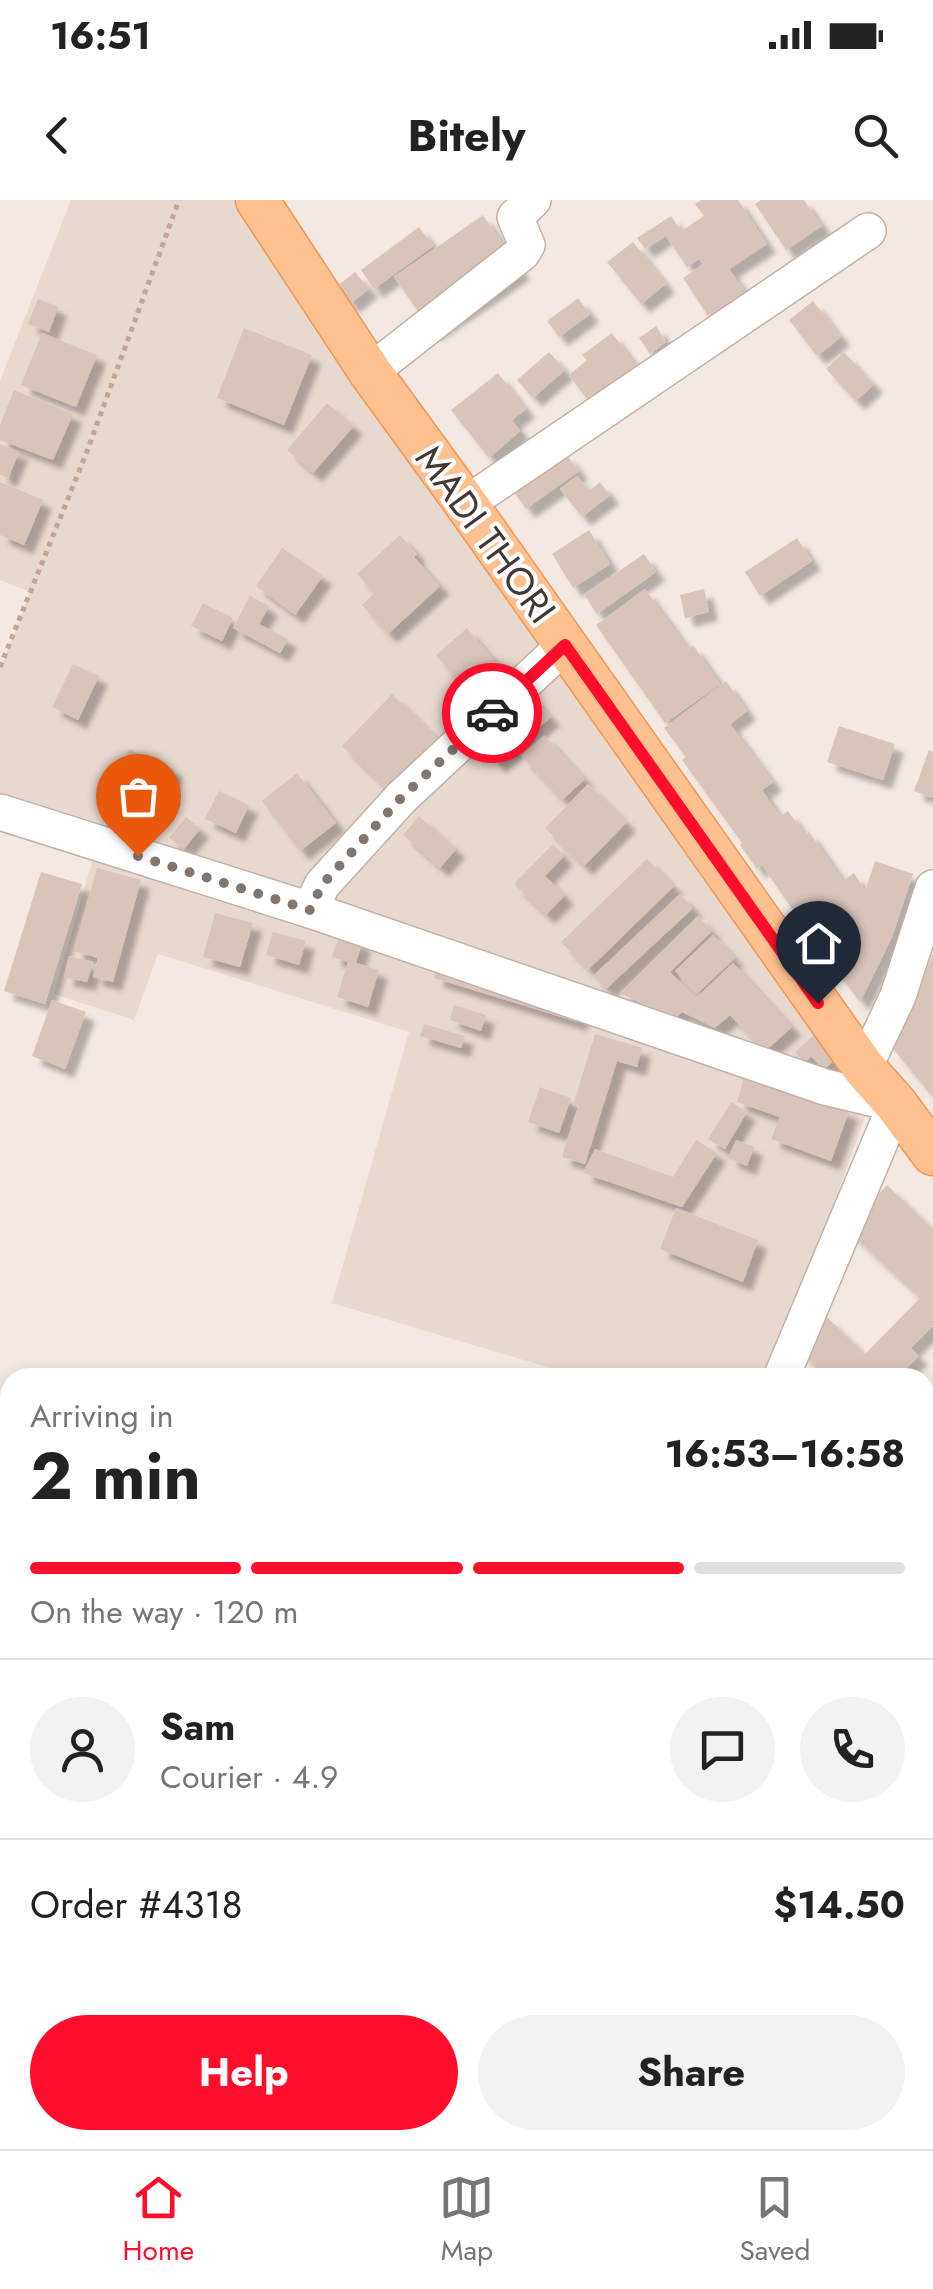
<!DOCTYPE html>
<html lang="en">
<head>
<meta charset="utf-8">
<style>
  :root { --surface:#fff; --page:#f2f2f2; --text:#222; --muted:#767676; --line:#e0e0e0; --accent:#ff0d2a }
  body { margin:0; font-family:Jost,sans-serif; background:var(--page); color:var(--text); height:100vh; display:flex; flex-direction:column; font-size:38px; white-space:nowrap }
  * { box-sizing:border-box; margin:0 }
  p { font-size:32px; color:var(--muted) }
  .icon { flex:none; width:55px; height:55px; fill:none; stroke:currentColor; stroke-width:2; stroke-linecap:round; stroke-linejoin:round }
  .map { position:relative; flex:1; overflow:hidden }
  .drawer { position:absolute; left:0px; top:1168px; width:935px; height:782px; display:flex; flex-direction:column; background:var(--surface); border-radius:30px 30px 0 0; box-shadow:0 5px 15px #0003 }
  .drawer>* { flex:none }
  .pin { position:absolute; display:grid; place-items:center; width:85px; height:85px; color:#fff; margin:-102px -42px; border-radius:50% 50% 50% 0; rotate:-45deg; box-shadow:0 0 10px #0007 }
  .pin .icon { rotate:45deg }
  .courier { position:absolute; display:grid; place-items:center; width:100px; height:100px; margin:-50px; border:8px solid #ff0d2a; border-radius:50%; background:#fff; color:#222; box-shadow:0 2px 12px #0007 }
  .summary em { font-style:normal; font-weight:700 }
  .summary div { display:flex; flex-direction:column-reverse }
  .summary { display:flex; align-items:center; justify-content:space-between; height:170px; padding:0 30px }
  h1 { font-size:65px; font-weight:700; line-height:75px }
  .bar { display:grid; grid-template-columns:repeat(4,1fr); gap:15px 10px; align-content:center; height:120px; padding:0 30px }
  .bar i { height:12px; border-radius:8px; background:var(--line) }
  .bar .current { background:var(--accent) }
  .bar p { grid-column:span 4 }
  .line { display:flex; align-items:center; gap:25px; padding:0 30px; border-top:2px solid var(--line) }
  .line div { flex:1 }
  .round { display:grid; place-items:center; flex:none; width:105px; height:105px; border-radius:52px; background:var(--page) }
  .action { display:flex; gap:20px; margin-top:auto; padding:20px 30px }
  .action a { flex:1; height:115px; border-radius:60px; background:var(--accent); color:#fff; font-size:40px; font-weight:700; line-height:115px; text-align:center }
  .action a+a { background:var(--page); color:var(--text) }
  .status { display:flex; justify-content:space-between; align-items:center; height:70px; padding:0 50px; background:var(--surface); direction:ltr }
  .status svg { height:28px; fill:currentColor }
  header { display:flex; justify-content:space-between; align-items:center; height:130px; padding:0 30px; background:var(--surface); font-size:45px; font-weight:700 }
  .tab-bar { display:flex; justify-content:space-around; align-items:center; height:140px; border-top:2px solid var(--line); background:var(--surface); font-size:28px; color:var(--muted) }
  .tab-bar a { display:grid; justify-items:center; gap:5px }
  .tab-bar .current { color:var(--accent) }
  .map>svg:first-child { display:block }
</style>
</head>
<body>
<div class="status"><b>16:51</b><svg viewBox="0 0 49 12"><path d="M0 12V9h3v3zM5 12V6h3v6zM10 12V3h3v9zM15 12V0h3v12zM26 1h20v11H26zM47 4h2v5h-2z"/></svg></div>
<header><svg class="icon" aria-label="back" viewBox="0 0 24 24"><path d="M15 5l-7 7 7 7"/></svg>Bitely<svg class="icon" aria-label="search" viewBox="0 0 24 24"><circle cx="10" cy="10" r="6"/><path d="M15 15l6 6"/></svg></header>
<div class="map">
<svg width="933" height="1949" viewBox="0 0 933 1949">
  <defs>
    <filter id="shadow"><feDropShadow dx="9" dy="9" stdDeviation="2.5" flood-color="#0004"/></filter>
  </defs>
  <rect width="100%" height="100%" fill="#f3e9e2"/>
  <!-- residential -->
  <path fill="#e8d9cf" d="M71 0H256L870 902 773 1177H581L332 1103 409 832 158 754 134 820 54 794 93 659 0 618V470L30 392 0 380V181Z"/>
  <!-- building -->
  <g fill="#d9c4b9" filter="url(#shadow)">
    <path d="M701 0H738L767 44 729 69 745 92 708 116 683 78 703 64 699 59 687 67 665 35 645 49 637 38 671 16 681 31 704 16 695 4Z"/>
    <path d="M761 0H804L822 26 786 50 755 4Z"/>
    <path d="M483 15 521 71 432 132 394 77Z"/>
    <path d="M419 27 433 46 374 89 361 70Z"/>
    <path d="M633 42 666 84 641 104 607 62Z"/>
    <path d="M355 72 369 89 350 104 336 87Z"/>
    <path d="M578 98 590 114 559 137 547 121Z"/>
    <path d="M38 99 58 107 49 132 28 124Z"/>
    <path d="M813 101 841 137 817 156 789 120Z"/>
    <path d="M656 126 666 142 650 154 639 138Z"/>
    <path d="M244 128 312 155 284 225 217 198Z"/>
    <path d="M42 133 97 155 76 207 21 185Z"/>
    <path d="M612 133 636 166 606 188 594 172 610 198 595 210 569 175 587 160 582 155Z"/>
    <path d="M549 152 565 170 533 198 517 180Z"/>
    <path d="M844 152 874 184 856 201 826 169Z"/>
    <path d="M498 173 526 209 512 220 520 231 489 258 451 210Z"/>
    <path d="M14 190 73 214 53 260 0 240V225Z"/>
    <path d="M327 203 354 226 313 273 287 250Z"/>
    <path d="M0 244 19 252 8 278 0 275Z"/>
    <path d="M566 254 579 271 526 309 514 292Z"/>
    <path d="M577 276 589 291 600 282 610 295 582 317 560 289Z"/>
    <path d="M0 282 43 300 24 345 0 335Z"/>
    <path d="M589 330 610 364 573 388 552 354Z"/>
    <path d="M400 335 417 354 414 357 440 386 388 434 362 405 374 393 357 374Z"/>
    <path d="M797 338 812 361 760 396 745 372Z"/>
    <path d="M282 348 323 376 295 415 256 386Z"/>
    <path d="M644 354 656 372 597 414 584 395Z"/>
    <path d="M645 389 688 449 693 445 720 484 665 523 596 425Z"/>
    <path d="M704 389 709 412 685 418 680 395Z"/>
    <path d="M250 396 269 406 259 424 288 439 280 453 233 428Z"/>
    <path d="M203 403 233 418 222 441 191 426Z"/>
    <path d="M467 428 507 476 476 503 436 455Z"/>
    <path d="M73 464 99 476 78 520 52 507Z"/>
    <path d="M726 481 747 511 730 524 773 582 762 590 780 617 788 611 805 635 809 632 843 681 854 673 865 691 875 661 913 674 892 737 860 802 818 747 762 665 757 669 740 645 742 643 682 560 686 557 664 528Z"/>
    <path d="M528 492 551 517 497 564 475 539Z"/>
    <path d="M392 494 438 539 388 590 342 546Z"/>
    <path d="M839 526 895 544 883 580 827 562Z"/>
    <path d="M544 535 585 579 562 600 521 556Z"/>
    <path d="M129 549 174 569 157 608 112 588Z"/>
    <path d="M929 550 933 552V598L914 591Z"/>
    <path d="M297 573 336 623 300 651 262 601Z"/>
    <path d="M588 584 627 622 584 666 545 628Z"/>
    <path d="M219 591 249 605 236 633 205 619Z"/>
    <path d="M419 616 456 649 440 668 403 635Z"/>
    <path d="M186 617 200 629 184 649 169 638Z"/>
    <path d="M553 644 564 656 545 676 565 695 546 715 514 684Z"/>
    <path d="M647 659 674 686 588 770 561 742Z"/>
    <path d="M97 668 141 680 113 782 93 777 98 758 74 751Z"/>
    <path d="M41 672 82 684 45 804 4 791Z"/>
    <path d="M680 694 693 708 606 789 593 776Z"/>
    <path d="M215 713 253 723 240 767 203 757Z"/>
    <path d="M698 716 712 731 670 772 696 798 733 763 792 827 764 852 730 815 715 828 682 812 674 819 620 793Z"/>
    <path d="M273 732 306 741 299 765 266 755Z"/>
    <path d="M339 735 362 742 356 763 379 770 368 807 337 797 348 762 332 757Z"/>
    <path d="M713 735 735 758 697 794 675 771Z"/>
    <path d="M933 754V897L893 849Z"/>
    <path d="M69 756 93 762 87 782 64 777Z"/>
    <path d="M437 767 581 810 578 822 434 778Z"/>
    <path d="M52 800 86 812 65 869 32 856Z"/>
    <path d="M454 805 486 815 481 831 450 820Z"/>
    <path d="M424 824 465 836 461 848 420 836Z"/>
    <path d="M595 834 642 848 637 867 617 861 585 964 562 957 578 907 573 905Z"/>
    <path d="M814 835 835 859 824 870 811 856 804 862 795 852Z"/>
    <path d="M745 875 849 911 831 961 771 939 780 917 737 902Z"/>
    <path d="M540 887 571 898 559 933 528 922Z"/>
    <path d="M731 902 747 912 725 949 708 939Z"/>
    <path d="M696 940 717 953 682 1007 583 973 595 949 673 977Z"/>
    <path d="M736 940 754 947 747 966 728 958Z"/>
    <path d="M887 985 933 1029V1126L911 1148 919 1156 901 1173 906 1178H827L797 1148 827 1117 865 1154 920 1098 846 1029Z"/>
    <path d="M676 1008 758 1040 743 1082 660 1049Z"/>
    <path d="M932 1192H933V1281L925 1274V1213Z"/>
    <path d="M39 1940H61L72 1944 71 1949H36Z"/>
    <path d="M350 1940H398L394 1949H346Z"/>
  </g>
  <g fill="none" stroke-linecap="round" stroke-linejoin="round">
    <defs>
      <g id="minor">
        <path d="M370 172 522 53 527 45 515 17 533 0"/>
        <path d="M466 304 868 31"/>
        <path d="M0 612 310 710 825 887 896 904 781 1178"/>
        <path d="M310 710 322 685 401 598 565 445"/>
        <path d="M864 868 898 796 933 688"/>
        <path d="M0 1879 10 1882"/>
        <path d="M196 1940 225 1949"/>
        <path d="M449 1949 453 1940"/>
      </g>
      <path id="major" d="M257 0 370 172 466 304 864 868 896 904 933 954"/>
    </defs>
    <!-- minor casing -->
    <use href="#minor" stroke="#c2b1a7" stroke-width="38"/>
    <!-- major casing -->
    <use href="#major" stroke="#f09653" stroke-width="45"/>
    <!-- path -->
    <path stroke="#c2a593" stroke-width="5" stroke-dasharray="5 5" stroke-linecap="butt" d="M0 467 86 254 179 0"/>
    <!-- minor -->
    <use href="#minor" stroke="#fff" stroke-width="35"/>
    <!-- major -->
    <use href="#major" stroke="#ffc08f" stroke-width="42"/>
  </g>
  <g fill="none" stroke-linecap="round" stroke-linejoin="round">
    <!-- done -->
    <path stroke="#827670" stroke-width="10" stroke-dasharray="0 18" d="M138 656 310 710 322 685 401 598 492 513"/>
    <!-- route -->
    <path stroke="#ff0d2a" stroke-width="12" d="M492 513 565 445 818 803"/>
  </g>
  <g text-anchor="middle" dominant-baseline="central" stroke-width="8" stroke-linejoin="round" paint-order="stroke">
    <!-- street labels -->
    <g font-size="38" fill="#453832" stroke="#fff">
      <text transform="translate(486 334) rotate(54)">MADI THORI</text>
    </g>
  </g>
</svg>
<div class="pin" style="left:138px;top:656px;background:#ea580c"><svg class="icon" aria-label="bag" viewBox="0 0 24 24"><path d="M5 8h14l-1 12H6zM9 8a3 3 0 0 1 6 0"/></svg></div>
<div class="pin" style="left:818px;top:803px;background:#1f2937"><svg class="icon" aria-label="home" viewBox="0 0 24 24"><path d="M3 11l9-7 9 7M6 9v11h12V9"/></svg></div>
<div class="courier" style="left:492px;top:513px"><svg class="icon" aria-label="car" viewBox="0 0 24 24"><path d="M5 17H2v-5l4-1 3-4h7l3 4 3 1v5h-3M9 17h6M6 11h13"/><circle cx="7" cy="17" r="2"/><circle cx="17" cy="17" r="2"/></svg></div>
<section class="drawer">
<div class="summary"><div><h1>2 min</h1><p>Arriving in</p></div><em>16:53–16:58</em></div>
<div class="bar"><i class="current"></i><i class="current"></i><i class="current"></i><i></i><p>On the way · 120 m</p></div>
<div class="line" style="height:180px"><a class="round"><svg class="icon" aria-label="person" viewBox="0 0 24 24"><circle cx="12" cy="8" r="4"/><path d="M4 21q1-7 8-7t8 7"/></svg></a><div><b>Sam</b><p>Courier · 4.9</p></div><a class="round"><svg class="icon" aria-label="chat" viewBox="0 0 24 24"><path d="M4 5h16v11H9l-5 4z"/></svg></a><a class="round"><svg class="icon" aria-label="phone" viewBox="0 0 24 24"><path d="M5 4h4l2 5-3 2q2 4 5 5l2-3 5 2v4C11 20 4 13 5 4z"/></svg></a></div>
<div class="line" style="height:130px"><div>Order #4318</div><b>$14.50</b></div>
<div class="action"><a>Help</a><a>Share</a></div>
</section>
</div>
<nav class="tab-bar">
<a class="current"><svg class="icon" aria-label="home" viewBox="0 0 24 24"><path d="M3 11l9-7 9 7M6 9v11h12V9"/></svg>Home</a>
<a><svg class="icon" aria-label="map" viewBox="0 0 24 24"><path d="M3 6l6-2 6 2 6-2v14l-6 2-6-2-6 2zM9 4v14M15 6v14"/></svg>Map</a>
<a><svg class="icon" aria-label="saved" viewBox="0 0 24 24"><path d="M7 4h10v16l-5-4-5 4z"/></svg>Saved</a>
</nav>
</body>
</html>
